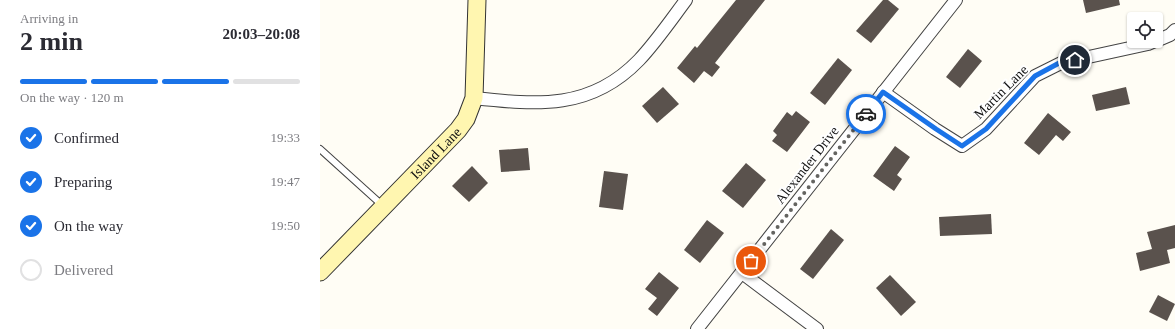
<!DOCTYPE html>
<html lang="en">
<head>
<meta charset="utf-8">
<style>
  :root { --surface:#fff; --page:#f7f7f7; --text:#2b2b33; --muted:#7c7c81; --line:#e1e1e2; --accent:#1a73e8 }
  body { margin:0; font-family:"Times New Roman",serif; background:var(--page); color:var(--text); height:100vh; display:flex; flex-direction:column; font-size:15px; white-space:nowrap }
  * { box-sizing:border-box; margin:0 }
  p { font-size:13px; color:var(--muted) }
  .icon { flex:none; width:22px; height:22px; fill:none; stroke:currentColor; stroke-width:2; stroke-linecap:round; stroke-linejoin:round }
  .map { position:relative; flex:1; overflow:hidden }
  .panel { display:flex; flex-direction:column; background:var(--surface); width:320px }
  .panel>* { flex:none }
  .controls { position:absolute; left:807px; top:12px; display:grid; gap:8px }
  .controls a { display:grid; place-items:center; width:36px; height:36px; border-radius:4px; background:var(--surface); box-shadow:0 1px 3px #0004; font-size:20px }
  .pin { position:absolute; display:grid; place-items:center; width:34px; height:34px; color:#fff; margin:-17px; border:2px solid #fff; border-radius:50%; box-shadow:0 1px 4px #0007 }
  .courier { position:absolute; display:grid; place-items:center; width:40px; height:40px; margin:-20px; border:3px solid #1a73e8; border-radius:50%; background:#fff; color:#222; box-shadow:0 1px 5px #0007 }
  .headline em { font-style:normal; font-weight:600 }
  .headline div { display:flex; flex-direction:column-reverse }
  .headline { display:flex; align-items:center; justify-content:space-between; height:68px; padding:0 20px }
  h1 { font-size:26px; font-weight:600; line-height:30px }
  .bar { display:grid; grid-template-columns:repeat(4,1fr); gap:6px 4px; align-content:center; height:48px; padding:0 20px }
  .bar i { height:5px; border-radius:3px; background:var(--line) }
  .bar .current { background:var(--accent) }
  .bar p { grid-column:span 4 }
  ol { padding:0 20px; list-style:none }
  li { display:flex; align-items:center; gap:12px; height:44px }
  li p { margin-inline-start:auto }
  li .icon { padding:4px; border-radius:50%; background:var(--accent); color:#fff; stroke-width:4 }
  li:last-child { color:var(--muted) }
  li i { width:22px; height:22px; border:2px solid var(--line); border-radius:50% }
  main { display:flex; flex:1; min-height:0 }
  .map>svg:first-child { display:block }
</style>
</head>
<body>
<main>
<section class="panel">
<div class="headline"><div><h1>2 min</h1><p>Arriving in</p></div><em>20:03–20:08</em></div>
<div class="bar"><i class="current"></i><i class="current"></i><i class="current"></i><i></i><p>On the way · 120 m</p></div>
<ol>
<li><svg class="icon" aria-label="check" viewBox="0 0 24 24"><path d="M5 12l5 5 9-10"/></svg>Confirmed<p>19:33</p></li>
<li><svg class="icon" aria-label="check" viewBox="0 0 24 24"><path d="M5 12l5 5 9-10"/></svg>Preparing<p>19:47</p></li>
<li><svg class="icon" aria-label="check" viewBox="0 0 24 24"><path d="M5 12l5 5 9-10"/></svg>On the way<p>19:50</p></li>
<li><i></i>Delivered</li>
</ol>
</section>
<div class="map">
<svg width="855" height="329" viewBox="0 0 855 329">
  <rect width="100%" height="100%" fill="#fffdf5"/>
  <!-- building -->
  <g fill="#5a524d">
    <path d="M416 0H445L395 63 400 67 392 77 384 71 374 83 357 68 375 46 377 48Z"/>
    <path d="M563 0H568L579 9 551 43 536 31Z"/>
    <path d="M763 0H799L800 5 766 13Z"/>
    <path d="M648 49 662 61 640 88 626 77Z"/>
    <path d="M518 58 532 70 505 105 490 93Z"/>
    <path d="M343 87 359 104 337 123 322 106Z"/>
    <path d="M806 87 810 104 776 111 772 95Z"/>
    <path d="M476 111 490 122 467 152 452 141 457 135 453 131 467 112 472 116Z"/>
    <path d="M728 113 751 132 743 141 736 135 719 155 704 143Z"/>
    <path d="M575 146 590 157 577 175 582 179 574 191 553 176Z"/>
    <path d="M208 148 210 170 181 172 179 150Z"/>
    <path d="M426 163 446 180 423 208 402 191Z"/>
    <path d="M152 166 168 183 149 202 132 186Z"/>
    <path d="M284 171 308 174 303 210 279 207Z"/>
    <path d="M671 214 672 234 620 236 619 217Z"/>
    <path d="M387 220 404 233 380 263 364 250Z"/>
    <path d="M855 225V248L847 250 850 263 820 271 816 253 832 249 827 232Z"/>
    <path d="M511 229 524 240 493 279 480 269Z"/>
    <path d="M339 272 359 288 337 316 328 309 337 298 325 289Z"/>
    <path d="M570 275 596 302 581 316 556 288Z"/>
    <path d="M838 295 855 304 847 321 829 312Z"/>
  </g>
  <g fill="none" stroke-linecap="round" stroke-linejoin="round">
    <defs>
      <path id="lane" d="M0 149 62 205"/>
      <g id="street">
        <path d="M836 41 850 35 855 30"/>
        <path d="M563 92 615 129 642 146 666 129 715 76 741 63 828 44 835 41"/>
        <path d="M154 98C218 105 271 110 319 60 336 42 351 20 366 0"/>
        <path d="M422 273 497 329"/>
        <path d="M377 329 636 0"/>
      </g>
      <g id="secondary">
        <path id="s1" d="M0 272 138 130 146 119 154 98 157 0"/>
      </g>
    </defs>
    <!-- lane casing -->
    <use href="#lane" stroke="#444" stroke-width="8"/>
    <!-- street casing -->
    <use href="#street" stroke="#444" stroke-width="14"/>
    <!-- secondary casing -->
    <use href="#secondary" stroke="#333" stroke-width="19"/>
    <!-- lane -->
    <use href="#lane" stroke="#fff" stroke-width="6"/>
    <!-- street -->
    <use href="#street" stroke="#fff" stroke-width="12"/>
    <!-- secondary -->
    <use href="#secondary" stroke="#fff6b0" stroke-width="17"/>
  </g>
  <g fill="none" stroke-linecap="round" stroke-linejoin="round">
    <!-- done -->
    <path stroke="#646461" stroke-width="4" stroke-dasharray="0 7.2" d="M431 261 546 114"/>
    <!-- route -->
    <path stroke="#1a73e8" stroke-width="5" d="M546 114 563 92 616 129 642 146 666 129 715 76 741 62 755 60"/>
  </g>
  <g text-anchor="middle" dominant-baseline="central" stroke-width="4" stroke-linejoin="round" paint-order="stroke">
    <!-- street labels -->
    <g font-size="14" fill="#111" stroke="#fff">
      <text transform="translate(681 92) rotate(-45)">Martin Lane</text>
      <text stroke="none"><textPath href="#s1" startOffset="166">Island Lane</textPath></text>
      <text transform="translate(487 165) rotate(-52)">Alexander Drive</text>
    </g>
  </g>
</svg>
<div class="controls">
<a><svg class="icon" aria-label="locate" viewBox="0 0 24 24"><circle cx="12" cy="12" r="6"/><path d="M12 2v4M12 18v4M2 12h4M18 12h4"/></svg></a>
</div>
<div class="pin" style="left:431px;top:261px;background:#ea580c"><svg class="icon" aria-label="bag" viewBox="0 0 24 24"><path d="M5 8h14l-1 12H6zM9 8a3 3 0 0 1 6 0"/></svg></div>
<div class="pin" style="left:755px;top:60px;background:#1f2937"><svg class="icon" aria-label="home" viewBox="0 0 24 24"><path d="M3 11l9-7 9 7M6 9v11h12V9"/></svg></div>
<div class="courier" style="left:546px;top:114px"><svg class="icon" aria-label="car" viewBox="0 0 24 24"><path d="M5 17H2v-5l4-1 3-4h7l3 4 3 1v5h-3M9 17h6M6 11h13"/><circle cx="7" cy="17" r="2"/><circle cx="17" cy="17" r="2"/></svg></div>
</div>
</main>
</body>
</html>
